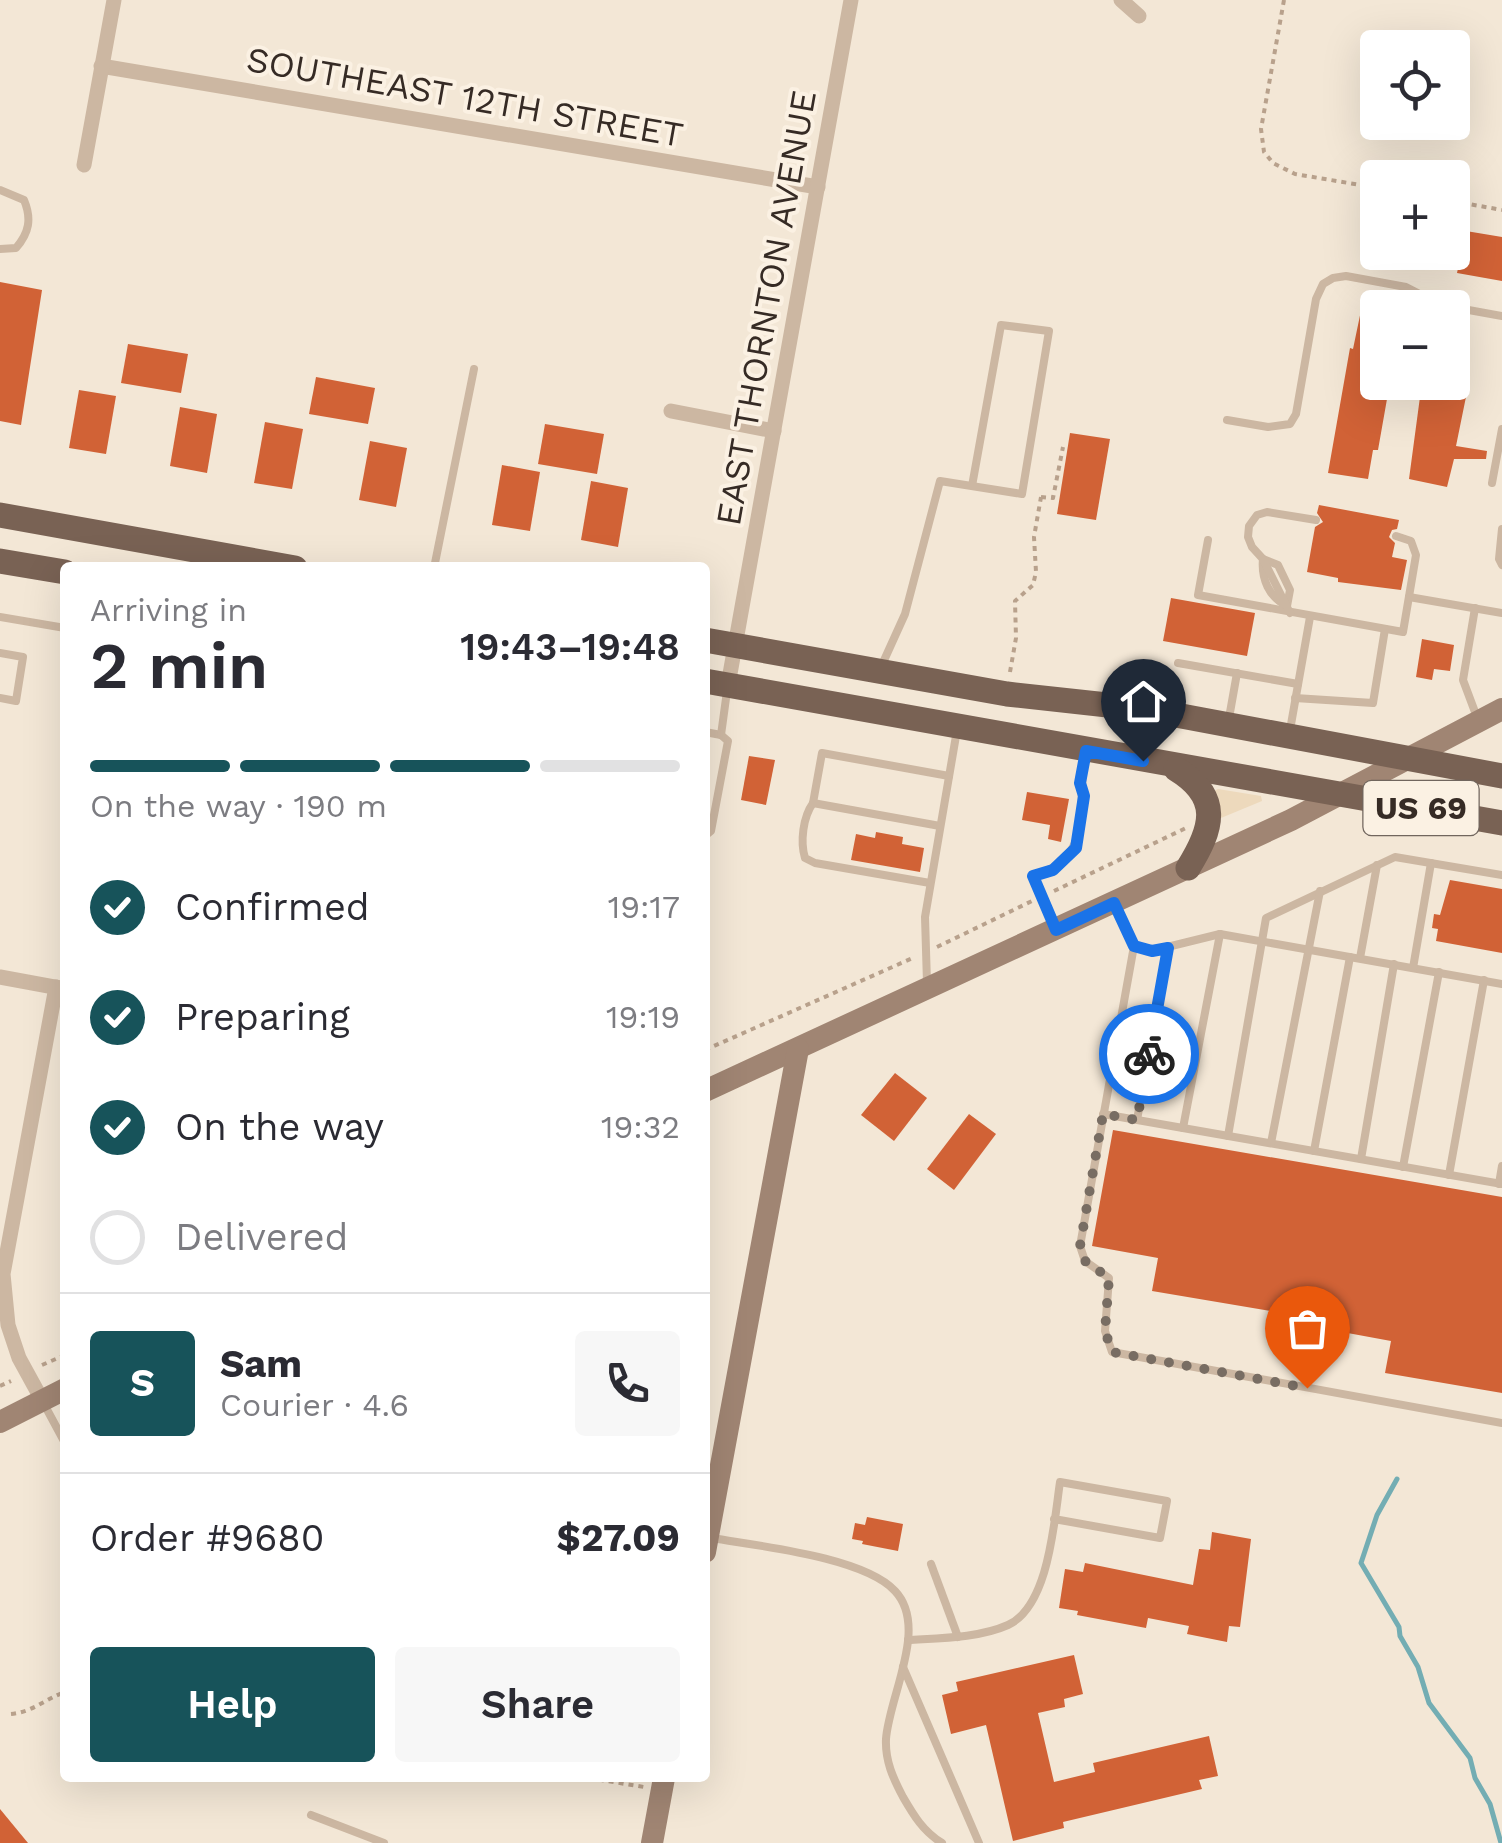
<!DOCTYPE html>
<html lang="en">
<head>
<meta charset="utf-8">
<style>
  :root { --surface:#fff; --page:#f7f7f7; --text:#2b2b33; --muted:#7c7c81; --line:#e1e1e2; --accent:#17535a }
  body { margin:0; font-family:"Work Sans",sans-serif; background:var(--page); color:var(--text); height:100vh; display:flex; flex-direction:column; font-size:38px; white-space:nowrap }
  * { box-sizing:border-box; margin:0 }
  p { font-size:32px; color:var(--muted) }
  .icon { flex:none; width:55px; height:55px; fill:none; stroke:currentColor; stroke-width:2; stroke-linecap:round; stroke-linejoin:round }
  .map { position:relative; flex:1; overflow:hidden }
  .details { position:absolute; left:60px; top:562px; width:650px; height:1220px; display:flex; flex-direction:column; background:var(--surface); border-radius:10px; box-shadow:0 10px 40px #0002 }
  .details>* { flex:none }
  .buttons { position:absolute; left:1360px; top:30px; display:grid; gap:20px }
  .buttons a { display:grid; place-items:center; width:110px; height:110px; border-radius:10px; background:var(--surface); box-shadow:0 10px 40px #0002; font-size:50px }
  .pin { position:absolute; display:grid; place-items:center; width:85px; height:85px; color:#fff; margin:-102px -42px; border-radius:50% 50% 50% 0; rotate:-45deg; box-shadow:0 0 10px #0007 }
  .pin .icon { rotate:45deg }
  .courier { position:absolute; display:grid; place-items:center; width:100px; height:100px; margin:-50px; border:8px solid #1a73e8; border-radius:50%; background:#fff; color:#222; box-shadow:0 2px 12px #0007 }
  .head em { font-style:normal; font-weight:600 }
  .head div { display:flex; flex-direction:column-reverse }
  .head { display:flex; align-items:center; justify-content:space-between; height:170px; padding:0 30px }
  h1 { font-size:65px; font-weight:600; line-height:75px }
  .bar { display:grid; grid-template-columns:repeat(4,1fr); gap:15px 10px; align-content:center; height:120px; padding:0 30px }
  .bar i { height:12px; border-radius:8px; background:var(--line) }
  .bar .current { background:var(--accent) }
  .bar p { grid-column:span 4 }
  .line { display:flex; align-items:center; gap:25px; padding:0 30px; border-top:2px solid var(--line) }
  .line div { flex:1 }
  .round { display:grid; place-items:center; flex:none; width:105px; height:105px; border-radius:10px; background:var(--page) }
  ol { padding:0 30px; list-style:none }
  li { display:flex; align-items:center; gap:30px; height:110px }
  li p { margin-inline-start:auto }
  li .icon { padding:10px; border-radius:50%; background:var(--accent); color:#fff; stroke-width:4 }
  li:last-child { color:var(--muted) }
  li i { width:55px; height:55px; border:5px solid var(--line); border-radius:50% }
  .button { display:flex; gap:20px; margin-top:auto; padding:20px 30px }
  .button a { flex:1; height:115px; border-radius:10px; background:var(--accent); color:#fff; font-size:40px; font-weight:600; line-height:115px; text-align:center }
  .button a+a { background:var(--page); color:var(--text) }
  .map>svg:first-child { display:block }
</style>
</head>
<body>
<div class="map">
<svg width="1502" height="1843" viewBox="0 0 1502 1843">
  <rect width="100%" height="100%" fill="#f3e7d6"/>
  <!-- plaza -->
  <path fill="#edd9bc" d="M1218 789 1261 796 1262 801 1221 818 1214 791Z"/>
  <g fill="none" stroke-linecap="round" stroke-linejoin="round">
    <!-- stream -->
    <path stroke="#73adb3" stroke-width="5" d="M1397 1479 1377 1515 1361 1563 1399 1627 1400 1636 1418 1667 1429 1703 1470 1758 1475 1778 1490 1804 1501 1843"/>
  </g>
  <!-- building -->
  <g fill="#d16236">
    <path d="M1466 231 1502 237V281L1457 273Z"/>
    <path d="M0 282 42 290 21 425 0 421Z"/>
    <path d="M1363 301 1378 304V382H1390L1378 450H1373L1368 479 1328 473 1350 348 1353 349Z"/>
    <path d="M128 344 188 354 181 393 121 383Z"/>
    <path d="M1452 356 1469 360 1463 387H1468L1456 446 1487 451 1486 459H1454L1447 487 1409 479 1422 382H1452Z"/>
    <path d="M316 377 375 388 368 424 309 414Z"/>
    <path d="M79 390 116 396 106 454 69 448Z"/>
    <path d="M180 407 217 414 207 473 170 466Z"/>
    <path d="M265 422 303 429 292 489 254 483Z"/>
    <path d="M545 424 604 434 597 474 538 464Z"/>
    <path d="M1070 433 1110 439 1096 520 1057 514Z"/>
    <path d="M370 441 407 448 396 507 359 500Z"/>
    <path d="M502 465 540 472 530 531 492 525Z"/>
    <path d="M591 481 628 488 618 547 581 540Z"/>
    <path d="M1319 505 1399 520 1397 529 1392 530 1389 537 1395 543 1392 557 1407 560 1401 590 1338 582V578L1307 572 1315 527 1323 522 1317 513Z"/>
    <path d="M1171 598 1255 613 1247 656 1163 641Z"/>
    <path d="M1422 639 1454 645 1450 671 1434 669 1432 680 1416 677Z"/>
    <path d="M749 756 775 760 766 805 741 800Z"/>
    <path d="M1027 792 1069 799 1061 842 1048 839 1050 825 1022 820Z"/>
    <path d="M876 832 903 837 902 844 924 848 920 872 851 860 856 834 875 838Z"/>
    <path d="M1450 880 1502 889V953L1436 941 1438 929 1432 928 1434 914 1440 915Z"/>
    <path d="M895 1073 927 1098 894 1141 861 1115Z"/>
    <path d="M969 1114 996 1134 954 1190 927 1169Z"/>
    <path d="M1113 1130 1502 1197V1393L1385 1373 1391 1341 1288 1322 1289 1314 1152 1291 1158 1258 1092 1246Z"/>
    <path d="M867 1517 903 1524 898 1551 862 1544 863 1541 852 1539 855 1523 865 1525Z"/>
    <path d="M1212 1532 1251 1539 1240 1627 1229 1626 1227 1642 1187 1634 1189 1626 1148 1618 1146 1628 1077 1615 1078 1611 1059 1608 1065 1569 1083 1572 1085 1563 1193 1585 1199 1549 1210 1550Z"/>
    <path d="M1074 1655 1083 1694 1064 1699 1065 1707 1038 1713 1054 1782 1095 1772 1093 1763 1209 1736 1218 1776 1199 1780 1202 1789 1063 1822 1064 1828 1013 1841 986 1725 951 1734 942 1695 958 1691 956 1682Z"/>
    <path d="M0 1809 28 1843H0Z"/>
  </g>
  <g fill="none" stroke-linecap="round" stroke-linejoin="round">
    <!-- path -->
    <g stroke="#b8a18c" stroke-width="4" stroke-dasharray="5 5" stroke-linecap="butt">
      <path d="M1284 0 1261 129 1264 152 1273 163 1295 174 1378 188"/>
      <path d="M1452 201 1502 210"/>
      <path d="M1041 497 1053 498 1063 447"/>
      <path d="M1010 672 1016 638 1015 601 1033 585 1036 572 1034 537 1041 497"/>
      <path d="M1054 891 1186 828"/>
      <path d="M937 947 1032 901"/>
      <path d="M705 1050 915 957"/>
      <path d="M42 1365 65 1355"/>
      <path d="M0 1386 11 1381"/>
      <path d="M11 1714C33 1712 45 1699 65 1692"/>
      <path d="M589 1778 644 1787"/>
    </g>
    <!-- lane -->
    <g stroke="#ccb7a2" stroke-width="8">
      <path d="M0 190 24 200C32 219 29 233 16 248L0 249"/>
      <path d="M1227 420 1268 427 1290 424 1296 414 1316 299 1323 284 1333 278 1346 276 1406 287 1441 305 1502 316"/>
      <path d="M1492 483 1502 429"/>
      <path d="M1502 529 1499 559 1502 565"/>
      <path d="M1208 540 1198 595 1403 632 1416 555 1411 541 1396 536"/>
      <path d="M1263 559 1278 565 1290 590 1287 606C1269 597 1261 579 1263 559Z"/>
      <path d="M434 568 474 369"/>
      <path d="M1409 597 1502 613"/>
      <path d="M1475 608 1463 680 1478 720"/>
      <path d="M1290 613 1263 559 1252 547 1248 537 1249 526 1257 515 1267 512 1316 520"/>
      <path d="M0 617 65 628"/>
      <path d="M0 653 23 657 16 701 0 698"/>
      <path d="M1178 663 1298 684"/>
      <path d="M881 667 905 614 940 481 1022 494 1049 331 1001 325 972 486"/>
      <path d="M1295 698 1373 703 1385 629"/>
      <path d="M1229 718 1237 673"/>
      <path d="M1290 730 1310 617"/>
      <path d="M705 732 721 735 727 691"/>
      <path d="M813 803C803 817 800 842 805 858L815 863 930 883"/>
      <path d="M940 826 813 803 822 753 949 776"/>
      <path d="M705 836 711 831 728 741 721 735"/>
      <path d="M1116 907 1134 946 1151 951 1220 934 1502 984"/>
      <path d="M1055 926 1033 877C1098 854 1075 807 1085 756"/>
      <path d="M1134 946 1080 1246 1085 1261 1109 1278 1105 1331 1112 1352 1502 1423"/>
      <path d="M1360 958 1377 865"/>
      <path d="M1413 968 1431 863"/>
      <path d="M927 983 925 917 957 730"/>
      <path d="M1103 1114 1502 1184"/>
      <path d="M1137 1120 1168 948"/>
      <path d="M1183 1128 1220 934"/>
      <path d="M1228 1136 1266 918 1395 857 1502 875"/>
      <path d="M1271 1143 1320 891"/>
      <path d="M1314 1151 1350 957"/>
      <path d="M1361 1159 1394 964"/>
      <path d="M1403 1167 1439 972"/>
      <path d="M1449 1175 1484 980"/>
      <path d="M1499 1184 1502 1166"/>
      <path d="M44 1404 65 1443"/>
      <path d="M712 1538C758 1546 864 1557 895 1591 929 1627 889 1696 886 1739 885 1761 893 1778 903 1797 914 1816 923 1831 942 1843"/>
      <path d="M931 1564 958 1637"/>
      <path d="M908 1640C940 1638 979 1638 1008 1625 1049 1606 1054 1522 1060 1482L1167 1501 1160 1538 1054 1519"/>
      <path d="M903 1667 979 1843"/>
      <path d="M311 1815 384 1843"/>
    </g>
    <!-- street -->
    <g stroke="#ccb7a2" stroke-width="15">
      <path d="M1121 0 1139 16"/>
      <path d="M101 66 818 187"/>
      <path d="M84 165 114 0"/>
      <path d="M671 411 774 431"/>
      <path d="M728 685 851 0"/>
      <path d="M0 977 65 989"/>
      <path d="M42 1400 19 1358 8 1325 3 1274 56 987"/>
    </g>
    <!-- secondary -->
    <g stroke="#a08573" stroke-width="22">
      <path d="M705 1091 1291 820 1502 709"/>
      <path d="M0 1422 65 1389"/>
      <path d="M705 1552 798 1049"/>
      <path d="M652 1843 664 1778"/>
    </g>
    <!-- primary -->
    <g stroke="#796254" stroke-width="25">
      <path d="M0 515 295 568"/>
      <path d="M0 561 65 572"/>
      <path d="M705 640 1007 694 1144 709 1502 776"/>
      <path d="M705 681 1502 823"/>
      <path d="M1176 769C1222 797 1213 828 1188 868"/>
    </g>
  </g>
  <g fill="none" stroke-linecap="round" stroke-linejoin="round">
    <!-- done -->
    <path stroke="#786d63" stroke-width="10" stroke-dasharray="0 18" d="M1149 1054 1137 1120 1103 1114 1080 1246 1085 1261 1109 1278 1105 1331 1112 1352 1307 1388"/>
    <!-- route -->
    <path stroke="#1a73e8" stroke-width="12" d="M1143 761 1086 751 1080 783 1084 796 1076 848 1053 870 1033 876 1056 930 1114 903 1134 946 1152 951 1168 948 1149 1054"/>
  </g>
  <g text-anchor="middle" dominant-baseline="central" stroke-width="8" stroke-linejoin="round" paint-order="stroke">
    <!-- shield labels -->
    <rect fill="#fbf1e3" stroke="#71665e" stroke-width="2.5" x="1363.5" y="781" width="115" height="54" rx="8"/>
    <g font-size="32" font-weight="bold" fill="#362b25">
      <text x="1421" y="808">US 69</text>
    </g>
    <!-- street labels -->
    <g font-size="35" fill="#362b25" stroke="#fbf1e3">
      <text transform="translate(465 97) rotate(10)">SOUTHEAST 12TH STREET</text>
      <text transform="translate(766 308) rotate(-80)">EAST THORNTON AVENUE</text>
    </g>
  </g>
</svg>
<div class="buttons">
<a><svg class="icon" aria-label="locate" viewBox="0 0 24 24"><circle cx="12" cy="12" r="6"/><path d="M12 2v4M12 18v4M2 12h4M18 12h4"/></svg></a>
<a>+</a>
<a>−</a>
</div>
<div class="pin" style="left:1307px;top:1388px;background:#ea580c"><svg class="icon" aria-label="bag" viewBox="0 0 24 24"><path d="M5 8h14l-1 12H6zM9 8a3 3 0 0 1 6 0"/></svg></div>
<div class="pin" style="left:1143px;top:761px;background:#1f2937"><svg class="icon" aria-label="home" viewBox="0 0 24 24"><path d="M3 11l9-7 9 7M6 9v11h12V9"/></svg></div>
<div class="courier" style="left:1149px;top:1054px"><svg class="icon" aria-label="bike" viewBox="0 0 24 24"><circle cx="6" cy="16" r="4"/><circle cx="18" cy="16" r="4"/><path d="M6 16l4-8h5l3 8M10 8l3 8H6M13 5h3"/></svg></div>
<section class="details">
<div class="head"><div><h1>2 min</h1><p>Arriving in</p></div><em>19:43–19:48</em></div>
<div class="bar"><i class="current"></i><i class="current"></i><i class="current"></i><i></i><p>On the way · 190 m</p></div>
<ol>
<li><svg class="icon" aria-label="check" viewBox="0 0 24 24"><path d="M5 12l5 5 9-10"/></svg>Confirmed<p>19:17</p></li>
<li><svg class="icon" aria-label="check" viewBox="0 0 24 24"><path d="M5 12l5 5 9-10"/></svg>Preparing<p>19:19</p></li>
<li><svg class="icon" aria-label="check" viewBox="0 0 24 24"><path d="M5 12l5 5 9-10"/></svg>On the way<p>19:32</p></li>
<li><i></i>Delivered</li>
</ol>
<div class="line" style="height:180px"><b class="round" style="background:var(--accent);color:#fff">S</b><div><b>Sam</b><p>Courier · 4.6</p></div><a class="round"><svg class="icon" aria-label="phone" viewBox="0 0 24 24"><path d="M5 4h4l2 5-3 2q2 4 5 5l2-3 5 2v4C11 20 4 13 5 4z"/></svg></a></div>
<div class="line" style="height:130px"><div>Order #9680</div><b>$27.09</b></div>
<div class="button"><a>Help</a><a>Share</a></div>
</section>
</div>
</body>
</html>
